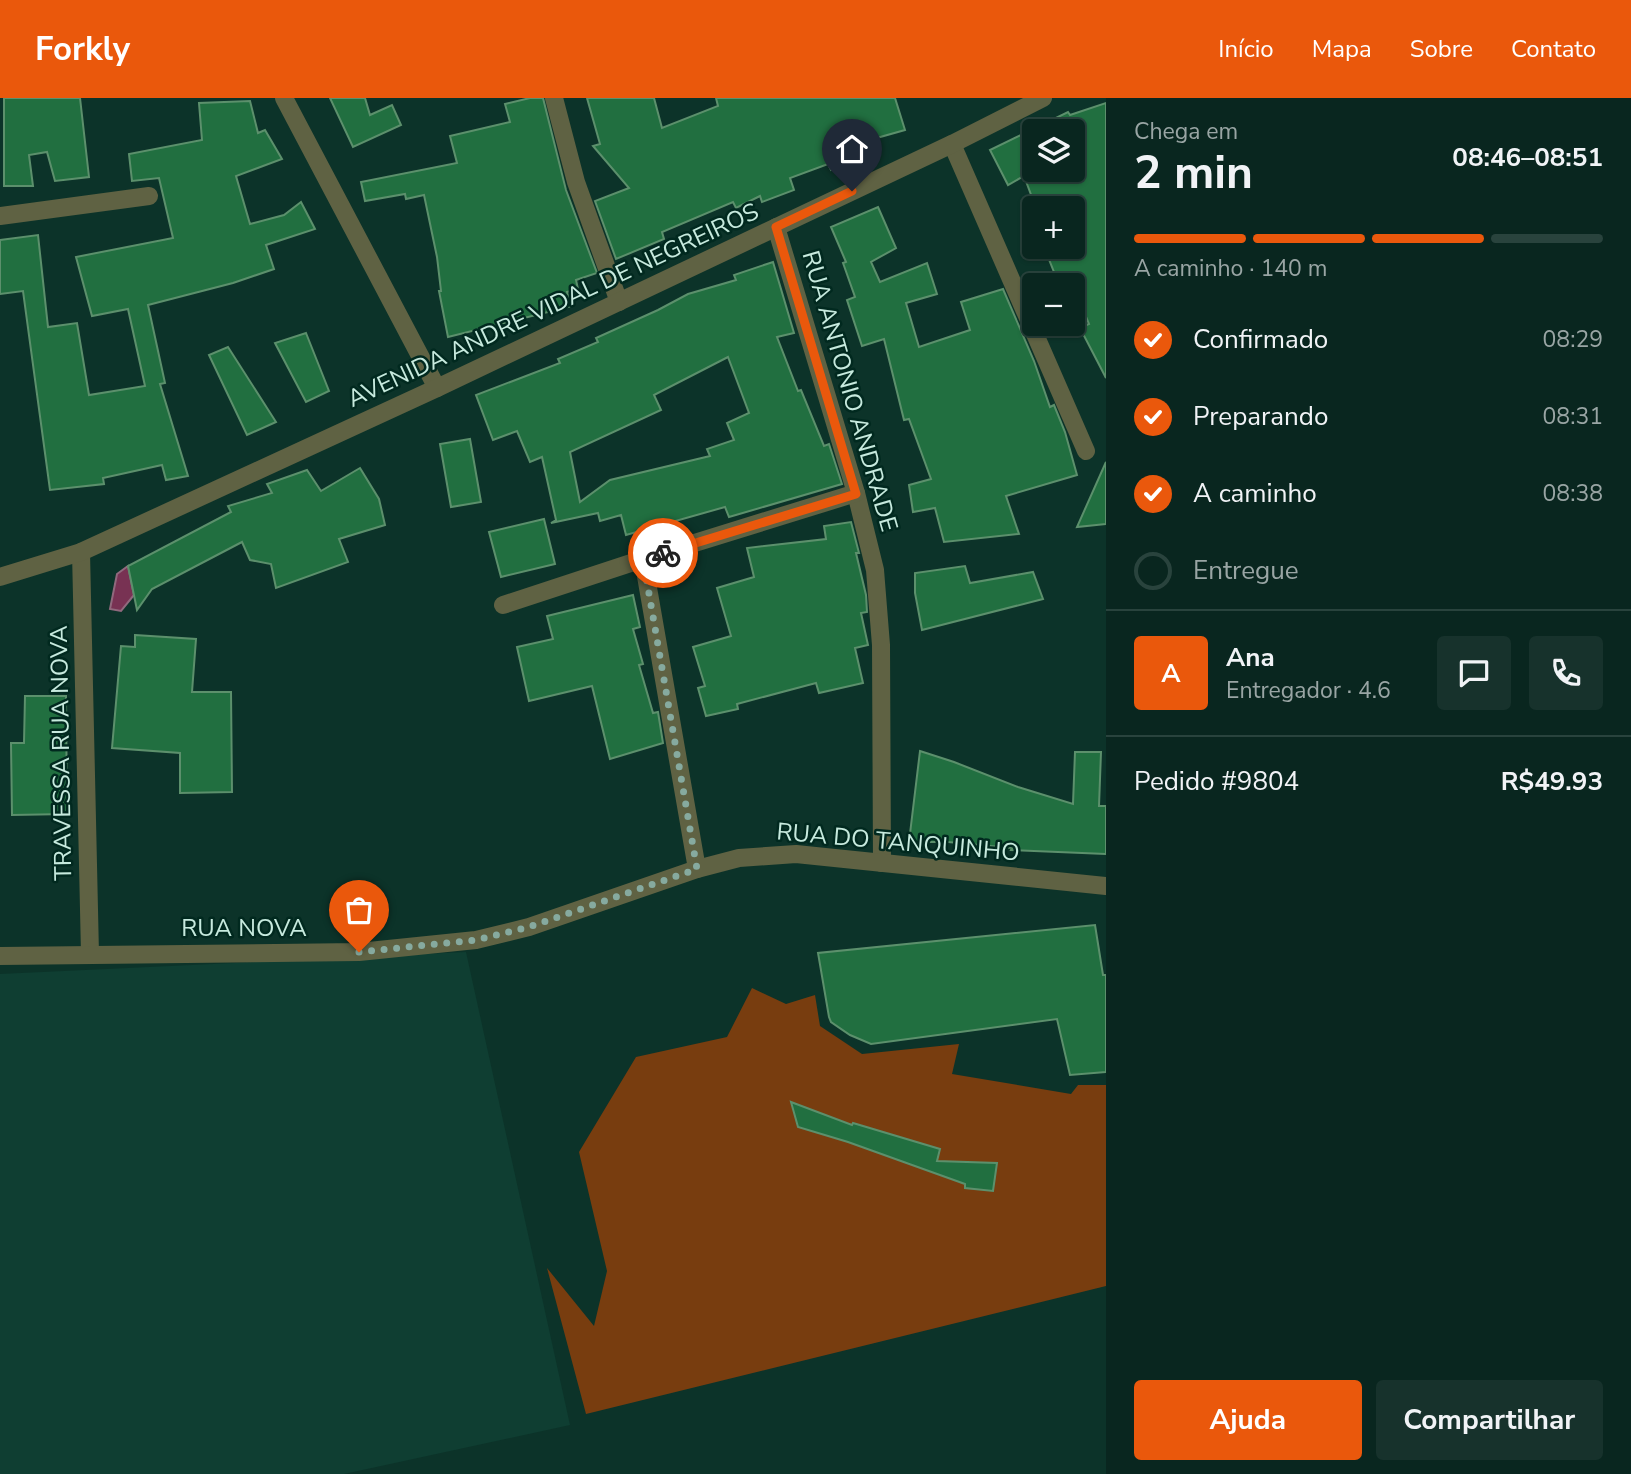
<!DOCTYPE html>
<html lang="pt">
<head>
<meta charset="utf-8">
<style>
  :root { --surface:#09261f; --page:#17322c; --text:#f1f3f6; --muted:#99a5a4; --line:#29433d; --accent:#ea580c }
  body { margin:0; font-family:"Nunito Sans",sans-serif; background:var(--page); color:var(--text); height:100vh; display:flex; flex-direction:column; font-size:26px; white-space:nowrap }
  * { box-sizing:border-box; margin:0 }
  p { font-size:23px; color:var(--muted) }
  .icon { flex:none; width:38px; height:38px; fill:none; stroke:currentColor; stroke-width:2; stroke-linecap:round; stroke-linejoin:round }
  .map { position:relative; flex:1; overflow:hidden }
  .details { display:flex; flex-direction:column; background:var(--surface); width:525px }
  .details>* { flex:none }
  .buttons { position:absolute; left:1022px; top:21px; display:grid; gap:14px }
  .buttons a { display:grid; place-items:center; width:63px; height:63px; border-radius:7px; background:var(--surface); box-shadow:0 2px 5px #0004,0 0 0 2px var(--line); font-size:35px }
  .pin { position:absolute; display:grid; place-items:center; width:60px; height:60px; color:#fff; margin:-72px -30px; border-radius:50% 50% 50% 0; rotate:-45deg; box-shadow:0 0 7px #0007 }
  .pin .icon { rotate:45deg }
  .courier { position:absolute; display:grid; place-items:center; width:70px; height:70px; margin:-35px; border:5px solid #ea580c; border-radius:50%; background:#fff; color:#222; box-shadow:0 2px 9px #0007 }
  .head em { font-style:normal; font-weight:700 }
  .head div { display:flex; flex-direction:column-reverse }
  .head { display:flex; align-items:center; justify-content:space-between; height:119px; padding:0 28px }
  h1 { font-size:46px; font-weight:700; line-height:52px }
  .bar { display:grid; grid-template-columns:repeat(4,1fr); gap:10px 7px; align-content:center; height:84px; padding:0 28px }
  .bar i { height:9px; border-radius:5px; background:var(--line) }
  .bar .on { background:var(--accent) }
  .bar p { grid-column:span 4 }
  .line { display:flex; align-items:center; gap:18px; padding:0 28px; border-top:2px solid var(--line) }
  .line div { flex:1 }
  .round { display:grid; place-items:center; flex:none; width:74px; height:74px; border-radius:7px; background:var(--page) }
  ol { padding:0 28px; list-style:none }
  li { display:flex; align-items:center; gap:21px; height:77px }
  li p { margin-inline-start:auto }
  li .icon { padding:7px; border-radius:50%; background:var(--accent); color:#fff; stroke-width:4 }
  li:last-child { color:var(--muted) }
  li i { width:38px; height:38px; border:4px solid var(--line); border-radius:50% }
  .action { display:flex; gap:14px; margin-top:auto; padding:14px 28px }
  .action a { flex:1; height:80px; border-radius:7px; background:var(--accent); color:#fff; font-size:28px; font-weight:700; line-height:80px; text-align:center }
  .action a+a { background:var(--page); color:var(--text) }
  header { display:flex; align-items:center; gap:42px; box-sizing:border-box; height:98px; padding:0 35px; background:var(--accent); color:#fff }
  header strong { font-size:33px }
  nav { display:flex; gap:38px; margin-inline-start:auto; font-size:24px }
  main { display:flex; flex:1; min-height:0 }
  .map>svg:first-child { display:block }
</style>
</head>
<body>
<header>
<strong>Forkly</strong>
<nav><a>Início</a><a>Mapa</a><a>Sobre</a><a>Contato</a></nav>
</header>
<main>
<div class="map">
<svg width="1106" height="1376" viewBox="0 0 1106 1376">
  <rect width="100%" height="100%" fill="#0c3329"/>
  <!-- built -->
  <path fill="#0f3e32" d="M466 854 570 1327 344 1376H0V876Z"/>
  <!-- green -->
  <path fill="#783d0f" d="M752 890 786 906 815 897 820 928 862 956 959 946 952 976 1071 996 1078 987H1106V1188L586 1316 547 1170 594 1228 607 1173 579 1054 636 959 727 939Z"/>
  <!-- water -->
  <path fill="#783253" stroke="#90697d" stroke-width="2" d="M128 468 134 497 121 513 110 511 117 476Z"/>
  <!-- building -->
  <g fill="#216f40" stroke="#5c906c" stroke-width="2" fill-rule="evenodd">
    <path d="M4 0H80L89 79 55 83 47 54 29 57 33 88H4Z"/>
    <path d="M330 0H365L370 17 392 7 401 27 353 49Z"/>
    <path d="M530 0H543L566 92 597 175 576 182 578 191 567 194 572 208 448 239 439 193H441L437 159 424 97 406 101 405 96 365 103 361 84 457 65 450 38 510 24 505 6Z"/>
    <path d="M587 0H654L662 30 718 8 716 0H895L905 32 859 45 864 58 831 72 828 66 790 80 794 92 762 104 760 98 736 110 733 104 662 134 664 141 616 161 595 103 629 90 593 48 600 46Z"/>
    <path d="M250 3 258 35 265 32 282 61 236 78 250 126 284 117 301 104 315 131 266 147 274 171 233 185 148 207 165 285 160 286 188 378 166 382 162 367 103 380 104 386 50 392 23 193 0 196V142L38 137 48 229 77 225 89 297 145 288 128 211 92 218 76 159 173 140 159 80 132 83 129 56 202 42 199 5Z"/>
    <path d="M1106 5V280L1080 230 1089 226 1073 187 1068 180 1058 184 1044 149H1073V110H1036L1024 78 1008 87 990 52 1068 14 1070 17ZM1034 33H1073V72H1034Z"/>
    <path d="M878 109 896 150 871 164 880 184 927 165 937 196 906 205 919 249 970 232 961 204 1003 191 1034 263 1050 309 1054 307 1065 334 1077 377 1006 398 1019 436 944 444 935 410 913 414 909 387 931 381 909 321 904 322 884 241 862 248 847 202 855 199 843 165 846 164 831 129Z"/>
    <path d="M773 164 794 235 777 239 798 293 801 292 824 348 829 346 842 386 729 419 725 409 626 437 621 417 600 423 598 415 551 425 556 422 542 359 530 364 517 333 493 342 476 297 560 265 558 261 598 244 596 240 658 212 688 196 736 182 734 177ZM728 259 749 315 727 325 734 342 707 351 710 358 610 382 580 404 570 354 661 312 654 297Z"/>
    <path d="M306 235 329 293 306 304 275 245Z"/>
    <path d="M228 249 276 324 247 337 209 257Z"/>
    <path d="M470 341 481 404 451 409 440 346Z"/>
    <path d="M1106 364V426L1077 429Z"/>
    <path d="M360 370 379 401 385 427 339 441 348 464 276 490 271 466 250 462 242 444 152 491 137 512 128 468 231 414 228 408 272 395 267 386 307 372 321 393Z"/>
    <path d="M544 421 555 466 501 479 489 434Z"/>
    <path d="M851 424 859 455H856L866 497 867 514 861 515 868 547 855 550 863 585 819 595 816 585 737 606 738 611 706 618 698 590 705 588 693 549 731 538 717 490 754 479 747 450 826 441 824 428Z"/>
    <path d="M965 468 970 485 1033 474 1043 501 922 532 915 495V475Z"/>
    <path d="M633 497 640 529 633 531 643 566 639 567 653 615 658 614 663 645 610 661 592 588 529 603 517 549 553 541 547 518Z"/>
    <path d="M135 537 196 541 192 594H231L232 694 180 695V655L112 650 121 548 135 549Z"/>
    <path d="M25 598H66L67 716 12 717 11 645H24Z"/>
    <path d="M920 653 954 664 1018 689 1073 706 1075 654H1101L1099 708H1106V756L1011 752 1012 750 948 744H909Z"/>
    <path d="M1095 827 1103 877H1106V974L1070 977 1057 921 871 946 850 937 831 924 829 919 818 855Z"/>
    <path d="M791 1004 852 1027 853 1025 940 1051 937 1063 997 1065 993 1093 965 1090V1086L848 1044 798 1029Z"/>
  </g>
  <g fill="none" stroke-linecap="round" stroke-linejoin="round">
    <!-- minor -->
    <g stroke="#5f6243" stroke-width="18">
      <path d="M284 0 437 290"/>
      <path d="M554 0 576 84 619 204"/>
      <path d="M952 46 1086 353"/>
      <path d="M0 118 149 98"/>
      <path d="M776 129 856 395 875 472 881 547 882 765"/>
      <path d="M81 454 90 856"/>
      <path d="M643 461 697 771"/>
      <path d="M503 507 643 461 856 395"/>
    </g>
    <!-- tertiary -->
    <g stroke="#5f6243" stroke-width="18">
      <path d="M0 479 81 454 437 290 952 46 1043 0"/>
      <path d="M0 858 359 854 476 842 529 829 697 771 739 760 796 756 1106 788"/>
    </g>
  </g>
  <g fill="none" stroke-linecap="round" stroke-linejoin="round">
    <!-- done -->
    <path stroke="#86aa9f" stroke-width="7" stroke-dasharray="0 12.6" d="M359 854 476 842 529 829 697 771 643 461 663 455"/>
    <!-- route -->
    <path stroke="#ea580c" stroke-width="9" d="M663 455 856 396 776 129 852 93"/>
  </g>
  <g text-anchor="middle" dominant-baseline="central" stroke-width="5" stroke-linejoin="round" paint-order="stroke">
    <!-- street labels -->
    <g font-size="24" fill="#c7eade" stroke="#01291f">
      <text transform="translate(553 207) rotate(-25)">AVENIDA ANDRE VIDAL DE NEGREIROS</text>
      <text transform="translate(850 293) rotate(74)">RUA ANTONIO ANDRADE</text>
      <text transform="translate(61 655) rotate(-91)">TRAVESSA RUA NOVA</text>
      <text transform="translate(898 744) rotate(5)">RUA DO TANQUINHO</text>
      <text x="244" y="830">RUA NOVA</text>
    </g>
  </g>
</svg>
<div class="buttons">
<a><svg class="icon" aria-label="layers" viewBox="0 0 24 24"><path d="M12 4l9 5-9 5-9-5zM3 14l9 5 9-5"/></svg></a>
<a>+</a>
<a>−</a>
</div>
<div class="pin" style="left:359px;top:854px;background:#ea580c"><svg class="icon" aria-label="bag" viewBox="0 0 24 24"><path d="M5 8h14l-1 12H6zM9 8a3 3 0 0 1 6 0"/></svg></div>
<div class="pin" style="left:852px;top:93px;background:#1f2937"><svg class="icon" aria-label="home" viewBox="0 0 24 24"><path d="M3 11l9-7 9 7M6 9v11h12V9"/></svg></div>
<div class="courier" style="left:663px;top:455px"><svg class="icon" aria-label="bike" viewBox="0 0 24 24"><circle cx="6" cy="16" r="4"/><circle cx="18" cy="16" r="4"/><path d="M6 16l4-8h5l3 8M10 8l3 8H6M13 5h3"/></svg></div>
</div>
<section class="details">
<div class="head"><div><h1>2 min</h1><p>Chega em</p></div><em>08:46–08:51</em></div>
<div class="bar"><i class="on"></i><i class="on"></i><i class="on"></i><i></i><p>A caminho · 140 m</p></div>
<ol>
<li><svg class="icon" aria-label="check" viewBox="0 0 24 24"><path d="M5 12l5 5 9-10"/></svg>Confirmado<p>08:29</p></li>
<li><svg class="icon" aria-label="check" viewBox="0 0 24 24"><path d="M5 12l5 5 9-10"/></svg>Preparando<p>08:31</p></li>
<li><svg class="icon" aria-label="check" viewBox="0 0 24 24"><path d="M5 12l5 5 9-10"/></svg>A caminho<p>08:38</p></li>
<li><i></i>Entregue</li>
</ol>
<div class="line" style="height:126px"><b class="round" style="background:var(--accent);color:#fff">A</b><div><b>Ana</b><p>Entregador · 4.6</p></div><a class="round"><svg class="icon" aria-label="chat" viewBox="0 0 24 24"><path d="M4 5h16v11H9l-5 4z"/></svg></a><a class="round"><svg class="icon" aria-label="phone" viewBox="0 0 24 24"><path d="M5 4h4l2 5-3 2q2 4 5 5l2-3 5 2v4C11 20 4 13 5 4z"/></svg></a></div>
<div class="line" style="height:91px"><div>Pedido #9804</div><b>R$49.93</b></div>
<div class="action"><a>Ajuda</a><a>Compartilhar</a></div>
</section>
</main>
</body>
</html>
